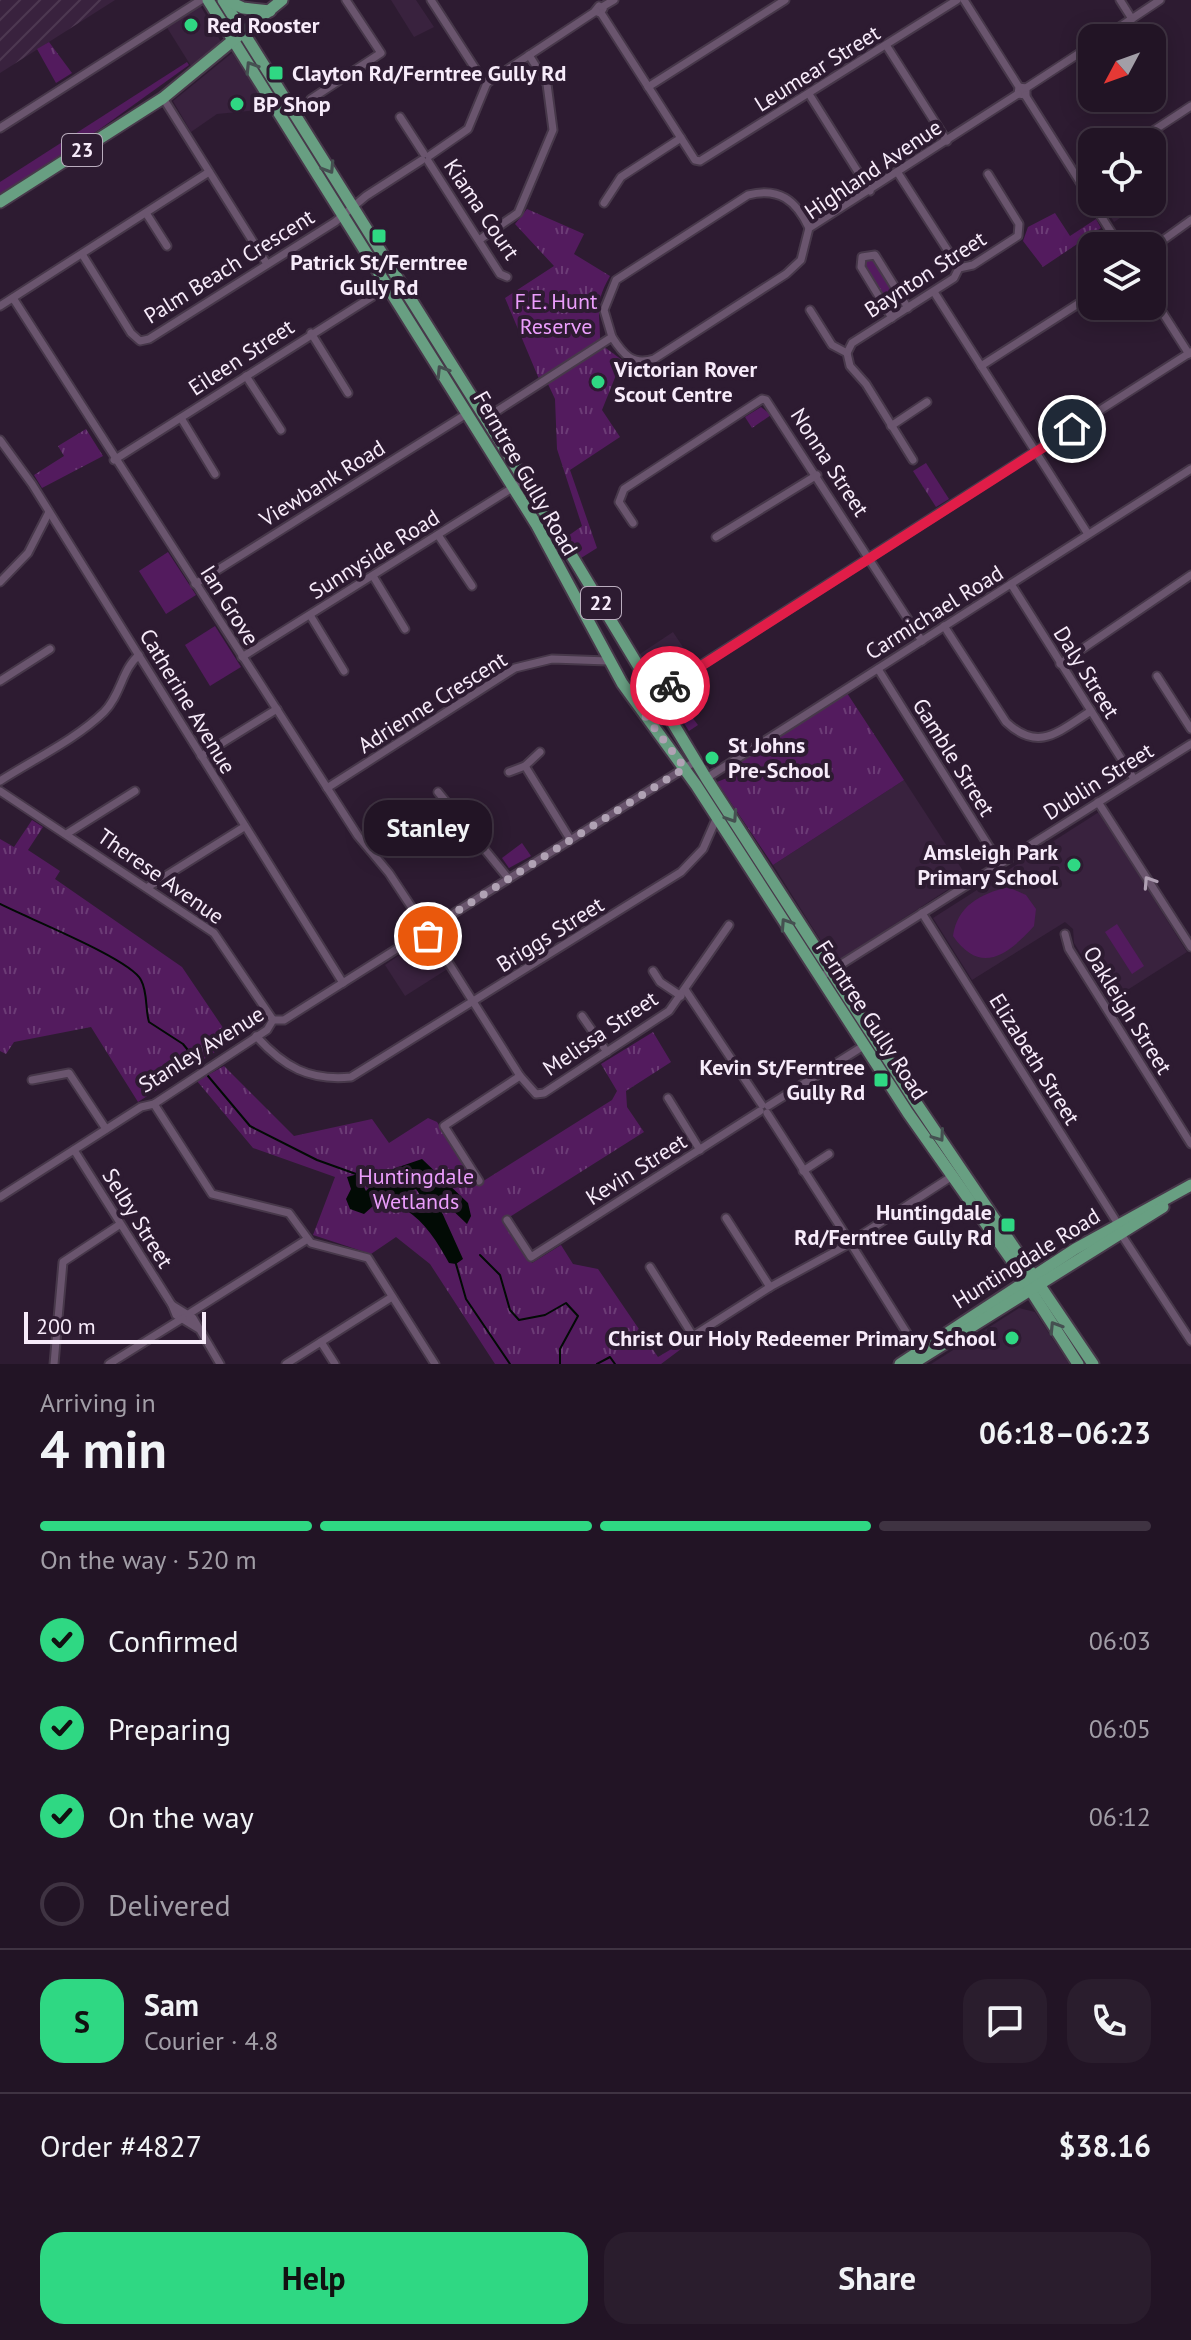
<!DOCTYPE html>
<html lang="en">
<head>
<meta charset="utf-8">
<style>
  :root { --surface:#221425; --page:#2a1d2d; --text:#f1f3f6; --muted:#a29ea7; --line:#3f3342; --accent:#2fd883 }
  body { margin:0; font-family:"PT Sans",sans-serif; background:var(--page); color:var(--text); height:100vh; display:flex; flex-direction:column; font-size:30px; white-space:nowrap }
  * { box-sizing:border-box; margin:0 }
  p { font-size:26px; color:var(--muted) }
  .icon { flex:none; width:44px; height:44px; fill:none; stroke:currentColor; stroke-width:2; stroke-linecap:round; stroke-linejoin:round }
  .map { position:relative; height:1364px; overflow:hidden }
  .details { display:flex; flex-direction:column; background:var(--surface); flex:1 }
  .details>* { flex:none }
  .needle { width:52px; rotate:229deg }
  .tools { position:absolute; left:1078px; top:24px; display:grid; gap:16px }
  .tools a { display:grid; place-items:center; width:88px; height:88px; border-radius:16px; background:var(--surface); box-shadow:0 4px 20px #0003,0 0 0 2px var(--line); font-size:40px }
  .scale { position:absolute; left:24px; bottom:20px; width:182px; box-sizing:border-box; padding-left:8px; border:4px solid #f7ebfa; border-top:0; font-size:22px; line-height:28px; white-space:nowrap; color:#f7ebfa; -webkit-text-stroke:6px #2d1b31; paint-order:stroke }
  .pin { position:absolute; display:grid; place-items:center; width:68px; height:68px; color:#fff; margin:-34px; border:4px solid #fff; border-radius:50%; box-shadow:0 2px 8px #0007 }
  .courier { position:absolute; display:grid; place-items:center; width:80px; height:80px; margin:-40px; border:6px solid #e11d48; border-radius:50%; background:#fff; color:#222; box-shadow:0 2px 10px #0007 }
  .bubble { position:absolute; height:56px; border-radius:24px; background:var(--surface); box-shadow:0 4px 20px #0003,0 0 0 2px var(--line); font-size:26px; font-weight:800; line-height:56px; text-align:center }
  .headline em { font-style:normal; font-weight:800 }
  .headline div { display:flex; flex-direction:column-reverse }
  .headline { display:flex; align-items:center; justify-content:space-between; height:136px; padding:0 40px }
  h1 { font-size:52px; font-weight:800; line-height:60px }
  .bar { display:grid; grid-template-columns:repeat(4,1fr); gap:12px 8px; align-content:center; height:96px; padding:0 40px }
  .bar i { height:10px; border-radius:6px; background:var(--line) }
  .bar .active { background:var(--accent) }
  .bar p { grid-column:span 4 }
  .line { display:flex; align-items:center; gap:20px; padding:0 40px; border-top:2px solid var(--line) }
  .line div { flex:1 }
  .round { display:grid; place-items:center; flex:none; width:84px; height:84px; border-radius:24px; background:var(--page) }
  ol { padding:0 40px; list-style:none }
  li { display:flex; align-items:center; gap:24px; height:88px }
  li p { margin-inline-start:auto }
  li .icon { padding:8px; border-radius:50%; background:var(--accent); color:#111; stroke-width:4 }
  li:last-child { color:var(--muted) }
  li i { width:44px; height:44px; border:4px solid var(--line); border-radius:50% }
  .cta { display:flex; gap:16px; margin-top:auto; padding:16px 40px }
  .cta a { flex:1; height:92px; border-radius:24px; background:var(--accent); color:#111; font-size:32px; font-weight:800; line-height:92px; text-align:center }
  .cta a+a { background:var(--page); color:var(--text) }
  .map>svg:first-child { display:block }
</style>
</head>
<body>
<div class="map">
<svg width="1191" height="1364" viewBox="0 0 1191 1364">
  <defs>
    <pattern id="industrial-furrows" width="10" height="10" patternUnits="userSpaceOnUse" patternTransform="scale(2)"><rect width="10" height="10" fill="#39223e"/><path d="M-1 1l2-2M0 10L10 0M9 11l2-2" fill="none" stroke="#4d3851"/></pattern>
    <pattern id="park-tufts" width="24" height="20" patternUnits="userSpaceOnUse" patternTransform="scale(2)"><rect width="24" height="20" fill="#531b5e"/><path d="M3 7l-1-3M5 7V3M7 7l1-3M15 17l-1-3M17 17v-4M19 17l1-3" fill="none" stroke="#6c3c76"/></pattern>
  </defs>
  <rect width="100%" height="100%" fill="#2d1b31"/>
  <!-- built -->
  <g fill="#39223e">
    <path d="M391 0H416L434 27 414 37Z"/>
    <path d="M200 5 221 42 191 66 166 26Z"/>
    <path d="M232 53 269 109 217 114 191 132 173 101Z"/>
    <path d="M1101 202H1144L1114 222Z"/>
    <path d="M673 632 695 665 658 690 637 656Z"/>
    <path d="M904 780 967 877 835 963 773 865Z"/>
    <path d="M1099 812 1187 952 1110 1001 1074 943 1073 929 1065 922 972 980 933 918Z"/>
    <path d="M421 940 433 942 449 968 405 996 385 965Z"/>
    <path d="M1019 1308 1035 1312 1069 1364H931Z"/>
  </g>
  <!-- industrial -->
  <path fill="url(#industrial-furrows)" d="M0 0H115L0 73Z"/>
  <!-- green -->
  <g fill="#531b5e">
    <path d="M187 62 189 65 100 129 0 194V182Z"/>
    <path d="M168 552 196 595 166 614 139 571Z"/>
    <path d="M215 626 241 667 210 686 185 645Z"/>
    <path d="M676 691V696L698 725 689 731 668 698Z"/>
    <path d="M1008 887 1026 895 1036 909 1034 926C1007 956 980 975 953 936 957 906 980 894 1008 887Z"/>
    <path d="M1117 924 1144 966 1132 974 1105 932Z"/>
  </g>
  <!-- park -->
  <g fill="url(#park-tufts)">
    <path d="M49 42 72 73 56 83 37 49Z"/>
    <path d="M527 209 584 234 574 254 610 276C594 304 600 311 600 340L539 379 505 298 554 266 515 224Z"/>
    <path d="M1055 213 1070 236 1096 219 1101 228 1043 267 1023 241 1028 227Z"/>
    <path d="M864 258H874L901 303 893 309 865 268Z"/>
    <path d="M603 346 622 360 602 410 620 437 570 470 597 548 581 558 568 536 582 526 557 449 555 399 547 382Z"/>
    <path d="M761 407 771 415 752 428 745 417Z"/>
    <path d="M86 429 103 456 42 488 34 475 64 456 58 446Z"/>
    <path d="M926 463 949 499 936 507 913 471Z"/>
    <path d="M845 690 904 780 773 865 717 782 727 778 749 750Z"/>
    <path d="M32 820 43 827 28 850 60 871 55 879 182 967 232 1041 138 1102 91 1027 14 1042 6 1054 0 1051V839L14 847Z"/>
    <path d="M522 843 531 856 509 868 502 858Z"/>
    <path d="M653 1032 671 1062 626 1091 627 1107 644 1132 505 1220 532 1263 561 1245 573 1264 598 1269 658 1357 690 1338 693 1340 661 1364H495L430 1264 396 1237 371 1254 313 1235 335 1177 253 1148 197 1081 224 1066 294 1136 372 1119 389 1143 428 1118 437 1122 477 1185 612 1100 617 1091 601 1064Z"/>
  </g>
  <!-- water -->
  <path fill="#020b05" d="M422 1159 468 1203 471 1216 467 1224 445 1203 440 1208 463 1259 456 1264 449 1263C438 1243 425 1222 406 1210L422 1198 416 1189 373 1206 364 1214 350 1209 346 1199 351 1189 347 1177 358 1174 366 1191 384 1172Z"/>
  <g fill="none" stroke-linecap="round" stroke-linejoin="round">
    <!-- stream -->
    <g stroke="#020b05" stroke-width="2">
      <path d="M0 904C27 918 131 959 141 980 148 993 145 1009 149 1022L183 1044 196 1060"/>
      <path d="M208 1076 250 1126 317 1160 356 1174"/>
      <path d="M480 1255 500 1275 510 1310 519 1320 545 1315 566 1303 578 1316 560 1349V1364"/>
      <path d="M456 1264 466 1299 510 1364"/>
      <path d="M597 1364 610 1357 615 1364"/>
    </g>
    <defs>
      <g id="street">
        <path d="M431 0 480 76 487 83"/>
        <path d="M964 0 1019 87 1018 94 1026 95V88L1019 87"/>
        <path d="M1120 0 1132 19"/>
        <path d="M599 6 603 9 600 13 595 11Z"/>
        <path d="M602 7 614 0"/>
        <path d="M601 13 695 160 700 161 957 0"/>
        <path d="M1103 38 1160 0"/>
        <path d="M886 45 947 141"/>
        <path d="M648 87 785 0"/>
        <path d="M1026 88 1092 45"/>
        <path d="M809 94 870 191"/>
        <path d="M1025 95 1092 201"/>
        <path d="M163 98 267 264"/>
        <path d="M306 107 311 99 381 53 346 0"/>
        <path d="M400 117 424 154"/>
        <path d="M0 128 201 0"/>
        <path d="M1136 142 1191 106"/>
        <path d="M429 156 468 129 487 83 596 11"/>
        <path d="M428 161 500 274 507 277"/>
        <path d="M898 173 959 268"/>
        <path d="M1079 180 1092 171"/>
        <path d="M1092 202 1120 246"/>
        <path d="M604 203 621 177 681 138"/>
        <path d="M146 213 167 246"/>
        <path d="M479 240 518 213 553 130 547 84 529 55"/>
        <path d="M1152 248 1191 220"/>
        <path d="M82 254 131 333 140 341 149 339 335 222 366 196 422 160"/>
        <path d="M934 292 1088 534"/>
        <path d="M1152 296 1189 354"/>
        <path d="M13 298 358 836 389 873 424 926"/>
        <path d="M0 306 209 172"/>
        <path d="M810 310 832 345 847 353 850 366 866 384 913 460"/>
        <path d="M892 318 861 267 862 257 875 255 908 308"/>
        <path d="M311 333 348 393"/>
        <path d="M612 337 604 310 616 280 748 195C779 187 796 200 809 228"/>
        <path d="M847 353 852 343 954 278 959 268 973 265 1018 236 1019 224 988 174"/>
        <path d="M981 366 1092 295"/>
        <path d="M246 376 281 430"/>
        <path d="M181 418 215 474"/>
        <path d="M486 418 612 337C623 354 632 366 654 359L786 274 801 260 809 228 1018 94"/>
        <path d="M891 426 927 402"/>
        <path d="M0 440 32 484 343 983"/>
        <path d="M114 460 389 286"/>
        <path d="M633 523 619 502 624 489 762 399 766 400 922 641"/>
        <path d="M438 535 472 586"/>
        <path d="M716 537 817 475"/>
        <path d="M373 576 405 629"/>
        <path d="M0 582 28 553 49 512"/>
        <path d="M195 584 468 413"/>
        <path d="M1011 584 1134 779"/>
        <path d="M310 615 344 671"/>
        <path d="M944 626 1006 722C1039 753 1059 731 1091 711"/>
        <path d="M242 657 525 480"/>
        <path d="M1060 664 1191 575"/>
        <path d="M878 669 1000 864"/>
        <path d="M1157 676 1191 729"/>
        <path d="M0 681 50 649"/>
        <path d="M639 708 698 667 1191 352"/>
        <path d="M201 756 277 709"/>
        <path d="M525 766 570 839"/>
        <path d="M509 772 525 766 540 752"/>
        <path d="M705 779 1191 469"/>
        <path d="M0 781C34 759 75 740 104 712 121 695 122 669 139 655"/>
        <path d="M327 788 515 668 552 659 608 661"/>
        <path d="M0 791 214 933 273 1020"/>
        <path d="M438 792 508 878"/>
        <path d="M1098 802 1191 947"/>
        <path d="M68 833 135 791"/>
        <path d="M148 887 244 827"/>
        <path d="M922 913 1118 1224"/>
        <path d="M423 926 432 927 696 761"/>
        <path d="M1065 934 1069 949 1191 1144"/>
        <path d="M431 935 520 1076 536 1094 544 1093 669 1011 729 925"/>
        <path d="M653 971 660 982 681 996"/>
        <path d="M821 977 1191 744"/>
        <path d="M686 991 762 1105"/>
        <path d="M582 1016 607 1052"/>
        <path d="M256 1036C284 1067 309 1081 351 1077L681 872 703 849 717 817"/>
        <path d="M32 1080 69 1073 106 1129"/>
        <path d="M668 1098 700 1150"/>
        <path d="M154 1104 212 1194 289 1213 311 1243 368 1258 435 1364"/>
        <path d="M768 1106 865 1045"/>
        <path d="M767 1113 848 1239"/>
        <path d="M74 1150 172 1305"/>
        <path d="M803 1171 829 1154"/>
        <path d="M479 1181 444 1126 520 1076"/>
        <path d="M0 1197 141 1107 154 1104 267 1030 273 1020H284L422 933"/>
        <path d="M726 1218 770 1287"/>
        <path d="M507 1220 531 1257 760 1111"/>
        <path d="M1121 1234 1191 1341"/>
        <path d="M855 1239 954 1175"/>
        <path d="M853 1247 920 1354"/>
        <path d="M650 1267 693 1336 770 1287 847 1245"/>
        <path d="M187 1315 306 1240"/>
        <path d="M199 1329 176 1315 172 1305 193 1318 220 1364"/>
        <path d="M321 1342 335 1364"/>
        <path d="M54 1364 63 1262 119 1225"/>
        <path d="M109 1364 183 1318"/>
        <path d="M286 1364 392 1297"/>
      </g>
      <g id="primary">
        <path d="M208 0 536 524 622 683 696 785 908 1113 1010 1258 1078 1364"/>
        <path d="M223 0 575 561 706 778 917 1104 1093 1364"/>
        <path d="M226 0 243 8 270 11"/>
        <path d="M0 202 163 98 282 0"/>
        <path d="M900 1364 1075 1249 1191 1185"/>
        <path d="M912 1364 1163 1207"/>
      </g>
    </defs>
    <!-- street casing -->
    <use href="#street" stroke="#47384a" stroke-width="11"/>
    <!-- primary casing -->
    <use href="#primary" stroke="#47384a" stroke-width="15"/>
    <!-- street -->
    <use href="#street" stroke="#6a556e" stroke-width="7"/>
    <!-- primary -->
    <use href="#primary" stroke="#689f82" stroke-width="11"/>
  </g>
  <!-- one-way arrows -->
  <defs><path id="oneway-chevron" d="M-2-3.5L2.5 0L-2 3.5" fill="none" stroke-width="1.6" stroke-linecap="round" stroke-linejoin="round" transform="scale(2)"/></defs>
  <g stroke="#455051">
    <use href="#oneway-chevron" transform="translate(251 67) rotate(-122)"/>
    <use href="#oneway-chevron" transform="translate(329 168) rotate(58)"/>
    <use href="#oneway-chevron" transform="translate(442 371) rotate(-122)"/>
    <use href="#oneway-chevron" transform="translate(732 817) rotate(57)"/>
    <use href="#oneway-chevron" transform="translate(786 924) rotate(-123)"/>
    <use href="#oneway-chevron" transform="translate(939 1136) rotate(55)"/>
    <use href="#oneway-chevron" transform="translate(1055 1327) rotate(-122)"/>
  </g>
  <use stroke="#b0a0b4" href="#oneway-chevron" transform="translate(1149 882) rotate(-123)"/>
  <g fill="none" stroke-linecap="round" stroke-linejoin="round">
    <!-- done -->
    <path stroke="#b0a2b4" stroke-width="8" stroke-dasharray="0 14.4" d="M428 936 432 933V927L685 768 639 708 670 686"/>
    <!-- route -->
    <path stroke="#e11d48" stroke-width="10" d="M670 686 1072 429"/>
  </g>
  <!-- markers -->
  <g fill="#2fd883" stroke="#2d1b31" stroke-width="3">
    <circle cx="191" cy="25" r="8"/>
    <rect x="268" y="65" width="16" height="16" rx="4"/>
    <circle cx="237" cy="104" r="8"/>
    <rect x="371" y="228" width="16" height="16" rx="4"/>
    <circle cx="598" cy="382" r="8"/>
    <circle cx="712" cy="758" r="8"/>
    <circle cx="1074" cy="865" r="8"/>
    <rect x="873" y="1072" width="16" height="16" rx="4"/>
    <rect x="1000" y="1217" width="16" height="16" rx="4"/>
    <circle cx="1012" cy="1338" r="8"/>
  </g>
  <g text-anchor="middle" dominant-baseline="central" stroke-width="8" stroke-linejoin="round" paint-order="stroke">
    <!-- shield labels -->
    <g fill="#2d1b31" stroke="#baadbe" stroke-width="2">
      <rect x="62" y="134" width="40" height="32" rx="6"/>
      <rect x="581" y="587" width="40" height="32" rx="6"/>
    </g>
    <g font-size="20" font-weight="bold" fill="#f7ebfa">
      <text x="82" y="150">23</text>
      <text x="601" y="603">22</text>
    </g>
    <!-- poi labels -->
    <g font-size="22" font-weight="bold" fill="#f7ebfa" stroke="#2d1b31" text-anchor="start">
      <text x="207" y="25">Red Rooster</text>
      <text x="292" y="73">Clayton Rd/Ferntree Gully Rd</text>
      <text x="253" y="104">BP Shop</text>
      <text x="379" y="262" text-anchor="middle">Patrick St/Ferntree<tspan x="379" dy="25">Gully Rd</tspan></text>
      <text x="614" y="369">Victorian Rover<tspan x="614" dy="25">Scout Centre</tspan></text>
      <text x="728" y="745">St Johns<tspan x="728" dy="25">Pre-School</tspan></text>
      <text x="1058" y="852" text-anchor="end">Amsleigh Park<tspan x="1058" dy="25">Primary School</tspan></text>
      <text x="865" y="1067" text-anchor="end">Kevin St/Ferntree<tspan x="865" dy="25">Gully Rd</tspan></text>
      <text x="992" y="1212" text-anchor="end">Huntingdale<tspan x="992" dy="25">Rd/Ferntree Gully Rd</tspan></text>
      <text x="996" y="1338" text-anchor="end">Christ Our Holy Redeemer Primary School</text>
    </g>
    <!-- street labels -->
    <g font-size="22" fill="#f7ebfa" stroke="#2d1b31">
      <text transform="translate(817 68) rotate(-32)">Leumear Street</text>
      <text transform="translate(873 169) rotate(-34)">Highland Avenue</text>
      <text transform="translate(482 209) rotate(56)">Kiama Court</text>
      <text transform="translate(229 266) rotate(-32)">Palm Beach Crescent</text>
      <text transform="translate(925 274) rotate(-33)">Baynton Street</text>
      <text transform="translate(241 357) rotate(-33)">Eileen Street</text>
      <text transform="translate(830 462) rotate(57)">Nonna Street</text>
      <text transform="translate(526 473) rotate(60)">Ferntree Gully Road</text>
      <text transform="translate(322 483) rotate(-32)">Viewbank Road</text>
      <text transform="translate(374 554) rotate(-32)">Sunnyside Road</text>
      <text transform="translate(230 605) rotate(58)">Ian Grove</text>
      <text transform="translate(934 612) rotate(-32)">Carmichael Road</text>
      <text transform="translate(1087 672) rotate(58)">Daly Street</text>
      <text transform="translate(188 701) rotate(59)">Catherine Avenue</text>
      <text transform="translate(432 702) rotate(-32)">Adrienne Crescent</text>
      <text transform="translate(954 757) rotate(58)">Gamble Street</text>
      <text transform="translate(1098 781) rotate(-32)">Dublin Street</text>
      <text transform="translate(161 876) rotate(35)">Therese Avenue</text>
      <text transform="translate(550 934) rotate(-32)">Briggs Street</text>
      <text transform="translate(1128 1010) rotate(58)">Oakleigh Street</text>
      <text transform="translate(872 1020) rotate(57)">Ferntree Gully Road</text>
      <text transform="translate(600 1033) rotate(-34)">Melissa Street</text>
      <text transform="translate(201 1049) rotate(-32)">Stanley Avenue</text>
      <text transform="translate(1035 1059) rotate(58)">Elizabeth Street</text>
      <text transform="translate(636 1169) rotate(-32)">Kevin Street</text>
      <text transform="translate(138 1218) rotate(58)">Selby Street</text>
      <text transform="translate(1026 1258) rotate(-32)">Huntingdale Road</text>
    </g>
    <!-- park labels -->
    <g font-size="22" fill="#ec9efd" stroke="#2d1b31">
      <text x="556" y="301">F.E. Hunt<tspan x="556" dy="25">Reserve</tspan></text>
      <text x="416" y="1176">Huntingdale<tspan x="416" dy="25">Wetlands</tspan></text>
    </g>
  </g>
</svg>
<div class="tools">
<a><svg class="needle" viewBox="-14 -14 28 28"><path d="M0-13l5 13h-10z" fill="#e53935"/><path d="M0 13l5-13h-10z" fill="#a29ea7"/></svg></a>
<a><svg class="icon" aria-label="locate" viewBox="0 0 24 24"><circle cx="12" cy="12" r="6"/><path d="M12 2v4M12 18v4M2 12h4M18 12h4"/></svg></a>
<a><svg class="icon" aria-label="layers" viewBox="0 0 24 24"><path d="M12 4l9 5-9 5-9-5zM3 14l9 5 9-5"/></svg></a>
</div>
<div class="scale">200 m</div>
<div class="pin" style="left:428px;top:936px;background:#ea580c"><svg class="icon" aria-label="bag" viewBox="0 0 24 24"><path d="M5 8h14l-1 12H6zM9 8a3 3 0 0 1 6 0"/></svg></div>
<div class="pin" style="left:1072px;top:429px;background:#1f2937"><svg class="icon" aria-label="home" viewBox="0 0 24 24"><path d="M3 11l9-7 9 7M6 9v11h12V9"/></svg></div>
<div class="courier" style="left:670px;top:686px"><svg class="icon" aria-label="bike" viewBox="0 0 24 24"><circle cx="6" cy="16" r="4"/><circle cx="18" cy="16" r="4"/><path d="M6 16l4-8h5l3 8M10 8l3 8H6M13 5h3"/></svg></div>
<div class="bubble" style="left:364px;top:800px;width:128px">Stanley</div>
</div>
<section class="details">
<div class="headline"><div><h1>4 min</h1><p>Arriving in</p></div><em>06:18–06:23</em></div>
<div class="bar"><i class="active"></i><i class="active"></i><i class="active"></i><i></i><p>On the way · 520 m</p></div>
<ol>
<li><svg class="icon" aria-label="check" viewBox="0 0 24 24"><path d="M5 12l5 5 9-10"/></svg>Confirmed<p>06:03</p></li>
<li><svg class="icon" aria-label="check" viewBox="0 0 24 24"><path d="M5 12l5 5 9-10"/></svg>Preparing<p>06:05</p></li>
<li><svg class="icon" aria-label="check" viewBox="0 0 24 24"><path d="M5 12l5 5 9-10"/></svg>On the way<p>06:12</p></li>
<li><i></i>Delivered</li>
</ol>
<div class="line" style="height:144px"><b class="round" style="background:var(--accent);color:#111">S</b><div><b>Sam</b><p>Courier · 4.8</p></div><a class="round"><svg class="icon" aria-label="chat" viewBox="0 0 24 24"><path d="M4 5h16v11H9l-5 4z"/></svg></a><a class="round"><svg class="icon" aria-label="phone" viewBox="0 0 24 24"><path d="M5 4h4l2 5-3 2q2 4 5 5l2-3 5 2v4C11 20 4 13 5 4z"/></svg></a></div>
<div class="line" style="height:104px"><div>Order #4827</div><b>$38.16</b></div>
<div class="cta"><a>Help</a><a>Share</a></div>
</section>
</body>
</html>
